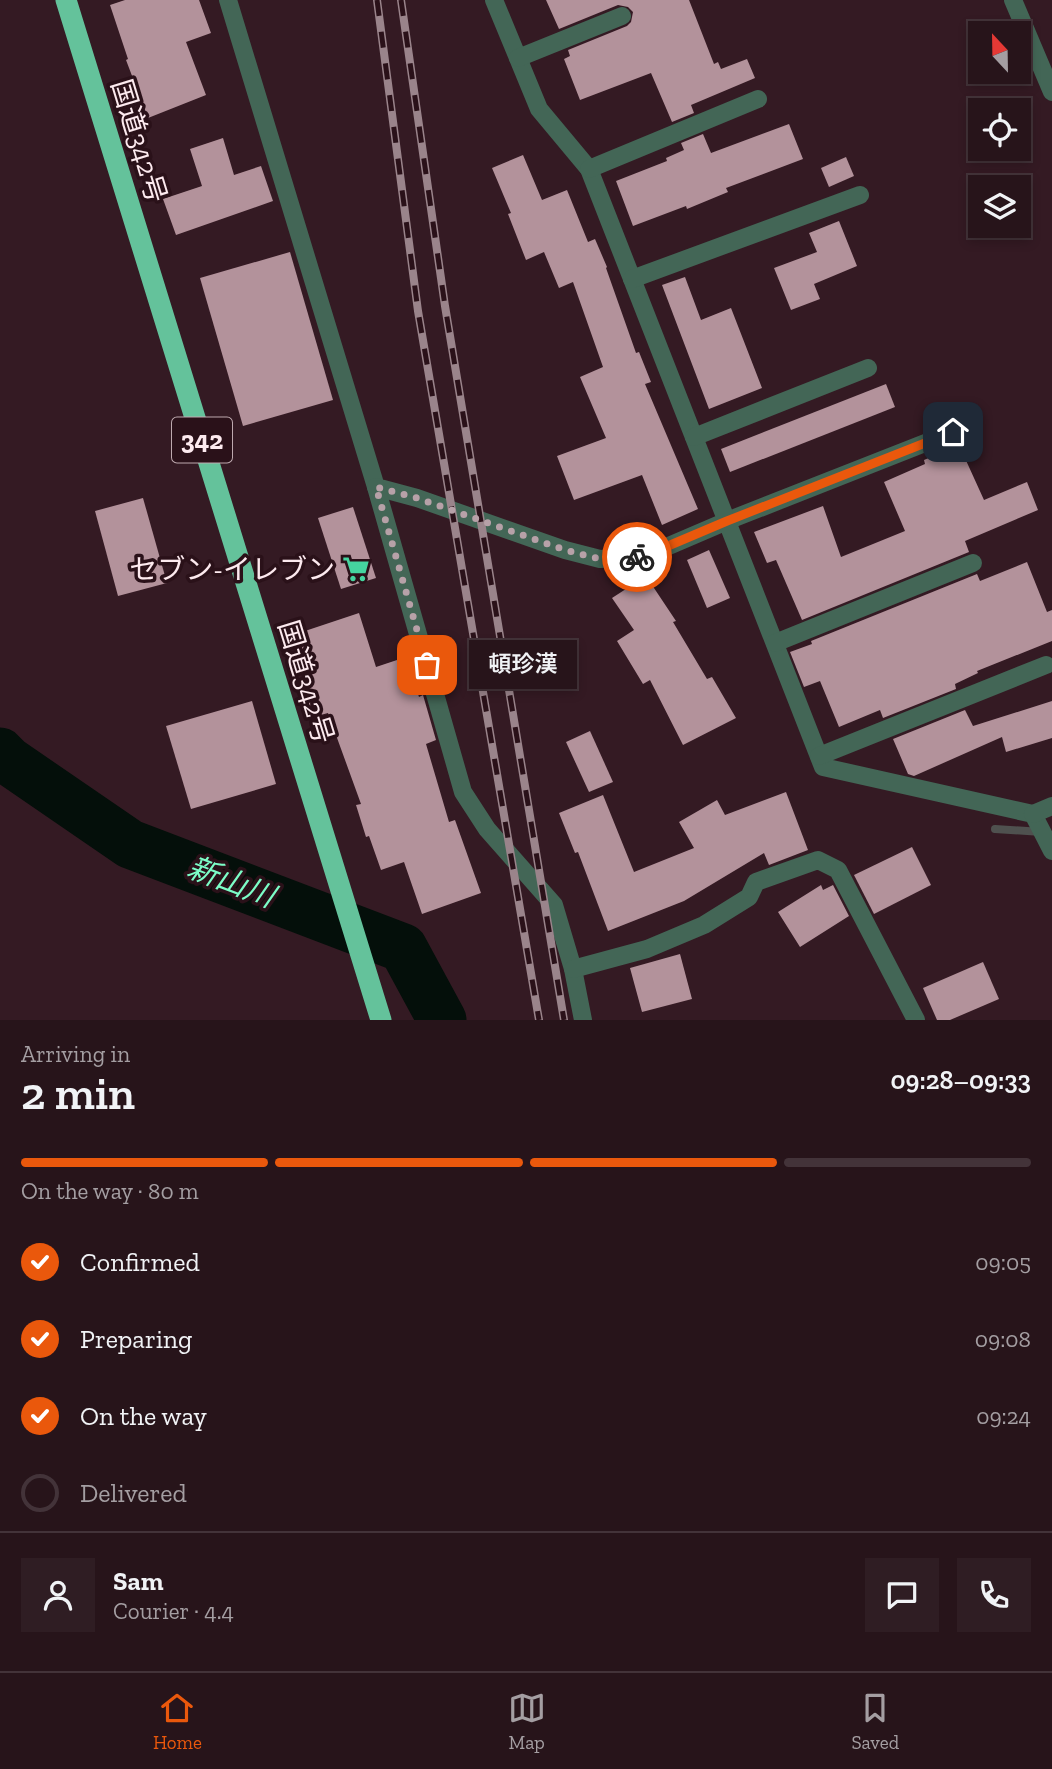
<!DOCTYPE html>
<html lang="en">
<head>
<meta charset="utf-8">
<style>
  :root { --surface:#27141a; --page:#2f1d23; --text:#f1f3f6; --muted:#a49ea2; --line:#433339; --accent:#ea580c }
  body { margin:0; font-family:"Zilla Slab","Noto Sans JP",serif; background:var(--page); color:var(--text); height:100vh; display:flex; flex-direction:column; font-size:26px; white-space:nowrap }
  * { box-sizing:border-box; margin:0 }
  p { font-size:23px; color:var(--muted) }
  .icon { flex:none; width:38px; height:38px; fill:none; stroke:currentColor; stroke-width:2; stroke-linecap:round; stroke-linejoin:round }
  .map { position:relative; height:1020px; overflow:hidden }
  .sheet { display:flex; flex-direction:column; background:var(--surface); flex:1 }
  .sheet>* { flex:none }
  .needle { width:46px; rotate:338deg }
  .fabs { position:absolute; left:968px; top:21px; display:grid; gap:14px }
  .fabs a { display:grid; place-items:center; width:63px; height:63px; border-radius:0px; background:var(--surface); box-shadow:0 4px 10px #0003,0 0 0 2px var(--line); font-size:35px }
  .pin { position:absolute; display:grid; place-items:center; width:60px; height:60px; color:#fff; margin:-30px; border-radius:14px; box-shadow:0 4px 10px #0006 }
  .courier { position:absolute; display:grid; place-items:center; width:70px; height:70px; margin:-35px; border:5px solid #ea580c; border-radius:50%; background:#fff; color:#222; box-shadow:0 2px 9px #0007 }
  .bubble { position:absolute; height:49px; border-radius:0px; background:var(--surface); box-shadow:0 4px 10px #0003,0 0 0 2px var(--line); font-size:23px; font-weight:600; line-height:49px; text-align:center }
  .head em { font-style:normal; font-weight:600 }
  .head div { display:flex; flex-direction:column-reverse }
  .head { display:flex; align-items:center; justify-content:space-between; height:119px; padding:0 21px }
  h1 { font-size:46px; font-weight:600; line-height:52px }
  .bar { display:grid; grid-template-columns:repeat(4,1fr); gap:10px 7px; align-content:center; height:84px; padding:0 21px }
  .bar i { height:9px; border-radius:5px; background:var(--line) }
  .bar .current { background:var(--accent) }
  .bar p { grid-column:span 4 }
  .line { display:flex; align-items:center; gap:18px; padding:0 21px; border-top:2px solid var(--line) }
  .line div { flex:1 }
  .round { display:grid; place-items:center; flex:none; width:74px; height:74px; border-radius:0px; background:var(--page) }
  ol { padding:0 21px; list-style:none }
  li { display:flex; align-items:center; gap:21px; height:77px }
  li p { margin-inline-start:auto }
  li .icon { padding:7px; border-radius:50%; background:var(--accent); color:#fff; stroke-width:4 }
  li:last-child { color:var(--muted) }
  li i { width:38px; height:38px; border:4px solid var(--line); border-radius:50% }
  .menu { display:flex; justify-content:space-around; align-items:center; height:98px; border-top:2px solid var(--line); background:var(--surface); font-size:19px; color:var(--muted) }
  .menu a { display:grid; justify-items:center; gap:4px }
  .menu .current { color:var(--accent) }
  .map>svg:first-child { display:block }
</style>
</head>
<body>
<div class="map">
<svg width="1052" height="1020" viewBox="0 0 1052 1020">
  <rect width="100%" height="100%" fill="#341a23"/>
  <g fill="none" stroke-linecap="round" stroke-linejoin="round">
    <!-- stream -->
    <path stroke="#4f514f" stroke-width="8" d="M995 829 1042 832"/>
    <!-- river -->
    <path stroke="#040f0a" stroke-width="49" d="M0 752 9 761 130 844 403 948 442 1020"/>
  </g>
  <!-- building -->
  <g fill="#b3929b">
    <path d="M125 0H199L211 33 186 42 206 95 148 118 126 60 128 59 110 5Z"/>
    <path d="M546 0H689L714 64 718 62 721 69 747 59 755 78 691 105 694 113 672 122 651 73 580 100 564 59 570 56 568 50 627 26 631 22 633 12 628 7 618 5 559 29Z"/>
    <path d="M789 124 803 159 726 188 728 192 687 209 686 206 633 226 616 181 667 161 666 158 684 150 681 143 703 134 711 153Z"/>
    <path d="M223 138 234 175 261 166 273 201 176 235 163 199 202 186 190 149Z"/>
    <path d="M523 155 542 200 567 190 588 242 595 239 607 267 606 268 636 353 639 352 651 382 645 384 698 509 662 525 642 475 574 500 557 456 606 438 580 377 603 367 573 282 559 288 544 252 526 260 508 214 511 213 492 168Z"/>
    <path d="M846 157 854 176 829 187 821 168Z"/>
    <path d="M839 221 857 266 814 284 820 299 791 310 774 268 817 252 809 233Z"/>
    <path d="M290 252 333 400 243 426 200 278Z"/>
    <path d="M685 277 701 320 731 308 762 388 709 409 662 285Z"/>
    <path d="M886 384 895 407 730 472 721 449Z"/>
    <path d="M959 445 984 500 1027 482 1038 510 965 541 969 552 802 620 776 560 767 563 754 532 823 506 841 557 905 531 884 482 925 464 924 460Z"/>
    <path d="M143 498 167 583 118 596 95 511Z"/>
    <path d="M353 507 376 578 341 589 318 518Z"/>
    <path d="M709 550 730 598 707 608 687 560Z"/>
    <path d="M1027 562 1047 612 1052 610V641L977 671 978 673 955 684 956 689 883 718 880 710 839 727 820 681 804 687 790 652 812 644 811 641 977 574 980 581Z"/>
    <path d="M646 576 676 621 673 622 707 679 712 677 736 718 683 745 650 680 643 684 617 641 634 630 612 598Z"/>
    <path d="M359 613 376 667 406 657 419 697 423 695 436 740 426 744 449 822 455 820 481 893 422 914 404 862 381 870 369 836 366 837 356 805 361 804 328 713 313 717 302 681 308 680 293 635Z"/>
    <path d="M252 701 276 784 191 809 166 726Z"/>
    <path d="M1052 701V738L1006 752 1002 737 914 776 908 774 893 739 965 710 973 726Z"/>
    <path d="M590 731 613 782 589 792 566 742Z"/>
    <path d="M786 792 808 850 769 865 764 853 684 901 608 931 578 852 575 853 559 813 603 795 634 872 694 848 679 822 717 800 725 815Z"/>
    <path d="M912 847 931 885 874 914 854 875Z"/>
    <path d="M821 885 823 890 833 885 849 916 800 947 778 912Z"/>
    <path d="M680 954 692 999 642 1012 630 968Z"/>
    <path d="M983 962 999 999 950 1020H937L923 988Z"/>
  </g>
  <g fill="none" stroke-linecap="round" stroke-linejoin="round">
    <!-- street -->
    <g stroke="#436656" stroke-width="18">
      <path d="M228 0 376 487 417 498 565 550 600 559 643 557 727 521 953 432"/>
      <path d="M494 0 539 109 589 169 823 767 1033 814 1052 851"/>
      <path d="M1013 0 1052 92"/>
      <path d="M518 58 622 16"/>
      <path d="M589 169 758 99"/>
      <path d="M632 279 860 195"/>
      <path d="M694 437 868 368"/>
      <path d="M376 487 463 792 487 829 554 905 573 969 583 1020"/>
      <path d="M775 643 973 563"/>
      <path d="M819 756 1046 665"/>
      <path d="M1033 814 1052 806"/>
      <path d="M573 969 647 949 704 925 749 897 756 882 818 860 838 870 916 1020"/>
    </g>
    <!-- highway -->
    <path stroke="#64c29b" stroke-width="21" d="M66 0 381 1020"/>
    <defs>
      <g id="rail">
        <path d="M377 0 418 311 539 1020"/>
        <path d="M401 0 445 306 564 1020"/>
      </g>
    </defs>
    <!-- rail casing -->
    <use href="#rail" stroke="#9a848b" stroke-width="8"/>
    <!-- rail -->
    <use href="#rail" stroke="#2a1119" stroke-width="5" stroke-dasharray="16" stroke-linecap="butt"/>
  </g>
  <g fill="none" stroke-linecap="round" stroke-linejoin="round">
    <!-- done -->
    <path stroke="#b7a1a8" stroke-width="7" stroke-dasharray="0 12.6" d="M427 665 376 487 417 498 565 550 600 559 637 557"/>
    <!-- route -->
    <path stroke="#ea580c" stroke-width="9" d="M637 557H642L727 521 953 432"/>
  </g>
  <!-- icons -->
  <defs>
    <symbol id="supermarket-bare" viewBox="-9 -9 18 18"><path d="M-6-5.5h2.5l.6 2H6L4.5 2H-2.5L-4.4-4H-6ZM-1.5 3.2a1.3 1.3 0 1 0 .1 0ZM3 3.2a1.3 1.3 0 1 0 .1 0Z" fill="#45d49f" stroke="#2a1119" stroke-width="2.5" paint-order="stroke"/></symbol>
  </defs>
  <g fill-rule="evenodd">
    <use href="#supermarket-bare" x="337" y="550" width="38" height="38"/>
  </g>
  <g text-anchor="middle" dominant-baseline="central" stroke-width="7" stroke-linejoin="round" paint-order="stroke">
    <!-- shield labels -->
    <rect fill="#2a1119" stroke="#bea9af" stroke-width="2" x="172" y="417.5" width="60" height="45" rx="5"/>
    <g font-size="26" font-weight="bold" fill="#fdeaef">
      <text x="202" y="440">342</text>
    </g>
    <!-- street labels -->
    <g font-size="28" fill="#fdeaef" stroke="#2a1119">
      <text transform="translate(139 141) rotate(73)">国道342号</text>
      <text transform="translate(306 682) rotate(73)">国道342号</text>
    </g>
    <!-- poi labels -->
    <g font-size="28" fill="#fdeaef" stroke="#2a1119" text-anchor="end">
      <text x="335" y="569">セブン-イレブン</text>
    </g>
    <!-- water labels -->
    <g font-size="30" font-style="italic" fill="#7cfdc7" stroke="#2a1119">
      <text transform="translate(231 882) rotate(21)">新山川</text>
    </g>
  </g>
</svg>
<div class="fabs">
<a><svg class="needle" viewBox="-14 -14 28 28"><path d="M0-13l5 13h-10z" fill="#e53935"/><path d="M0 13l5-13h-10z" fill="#a49ea2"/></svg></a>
<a><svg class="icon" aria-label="locate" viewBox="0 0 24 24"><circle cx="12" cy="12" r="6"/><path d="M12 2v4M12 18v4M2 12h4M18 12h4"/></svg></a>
<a><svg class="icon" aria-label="layers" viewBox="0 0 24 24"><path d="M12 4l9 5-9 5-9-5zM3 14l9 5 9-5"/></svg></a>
</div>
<div class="pin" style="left:427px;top:665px;background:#ea580c"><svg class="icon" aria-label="bag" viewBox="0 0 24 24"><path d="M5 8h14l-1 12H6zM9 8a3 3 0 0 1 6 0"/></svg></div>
<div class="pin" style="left:953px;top:432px;background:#1f2937"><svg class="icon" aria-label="home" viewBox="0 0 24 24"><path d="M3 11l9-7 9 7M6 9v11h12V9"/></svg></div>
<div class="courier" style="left:637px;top:557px"><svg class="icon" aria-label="bike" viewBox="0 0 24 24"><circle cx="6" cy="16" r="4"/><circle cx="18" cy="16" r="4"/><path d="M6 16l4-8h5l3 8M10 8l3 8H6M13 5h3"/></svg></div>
<div class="bubble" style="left:469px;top:640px;width:108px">頓珍漢</div>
</div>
<section class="sheet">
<div class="head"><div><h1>2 min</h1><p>Arriving in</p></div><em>09:28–09:33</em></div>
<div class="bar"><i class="current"></i><i class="current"></i><i class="current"></i><i></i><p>On the way · 80 m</p></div>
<ol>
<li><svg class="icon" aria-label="check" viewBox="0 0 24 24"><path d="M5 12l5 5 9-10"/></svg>Confirmed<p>09:05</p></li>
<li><svg class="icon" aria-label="check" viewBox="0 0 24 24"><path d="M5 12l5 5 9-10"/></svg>Preparing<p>09:08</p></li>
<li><svg class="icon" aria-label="check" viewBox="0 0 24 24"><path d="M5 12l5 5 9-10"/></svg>On the way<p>09:24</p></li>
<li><i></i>Delivered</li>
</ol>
<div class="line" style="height:126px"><a class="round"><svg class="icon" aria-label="person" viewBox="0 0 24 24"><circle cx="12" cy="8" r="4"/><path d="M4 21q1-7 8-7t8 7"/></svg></a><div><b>Sam</b><p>Courier · 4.4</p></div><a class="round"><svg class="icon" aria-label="chat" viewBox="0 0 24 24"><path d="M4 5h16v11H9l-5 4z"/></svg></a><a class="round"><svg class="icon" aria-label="phone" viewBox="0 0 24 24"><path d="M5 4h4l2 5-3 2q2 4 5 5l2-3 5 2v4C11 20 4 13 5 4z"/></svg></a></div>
</section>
<nav class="menu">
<a class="current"><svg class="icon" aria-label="home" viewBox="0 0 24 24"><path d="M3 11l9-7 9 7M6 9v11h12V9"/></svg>Home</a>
<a><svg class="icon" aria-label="map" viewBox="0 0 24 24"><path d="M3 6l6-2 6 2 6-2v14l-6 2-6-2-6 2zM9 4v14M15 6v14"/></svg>Map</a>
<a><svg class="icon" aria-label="saved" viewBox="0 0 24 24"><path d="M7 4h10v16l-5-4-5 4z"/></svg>Saved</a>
</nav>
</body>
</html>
